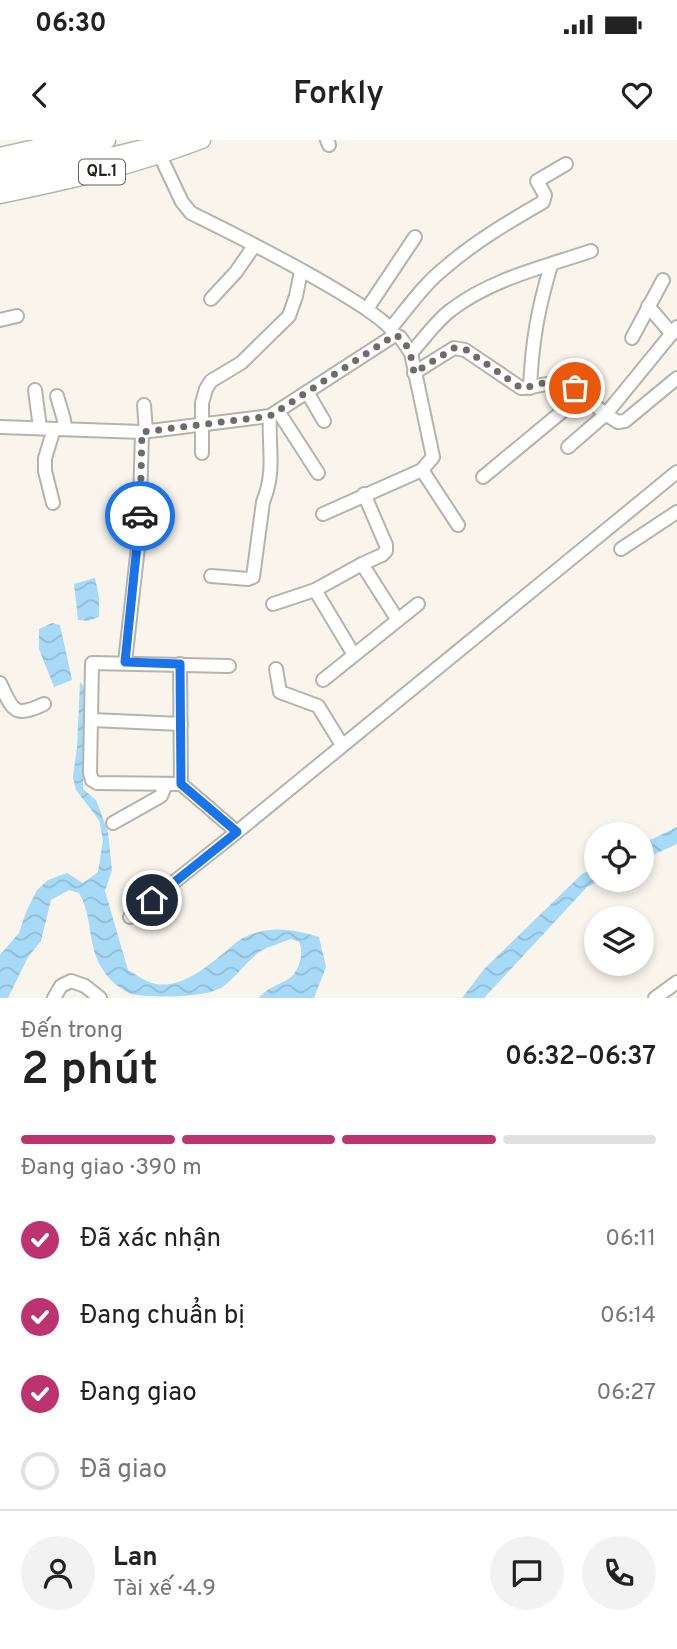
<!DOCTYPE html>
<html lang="vi">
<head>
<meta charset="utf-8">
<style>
  :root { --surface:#fff; --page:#f2f2f2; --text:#222; --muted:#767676; --line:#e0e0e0; --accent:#bc336f }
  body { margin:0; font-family:Overpass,sans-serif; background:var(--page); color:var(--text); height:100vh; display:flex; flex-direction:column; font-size:26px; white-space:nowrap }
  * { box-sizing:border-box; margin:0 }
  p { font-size:23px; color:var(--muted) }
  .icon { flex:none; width:38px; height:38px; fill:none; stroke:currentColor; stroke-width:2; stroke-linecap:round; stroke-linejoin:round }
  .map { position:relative; height:858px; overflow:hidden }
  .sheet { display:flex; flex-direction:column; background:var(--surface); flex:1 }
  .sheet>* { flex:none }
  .fabs { position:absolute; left:584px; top:682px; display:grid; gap:14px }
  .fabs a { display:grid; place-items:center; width:70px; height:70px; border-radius:50%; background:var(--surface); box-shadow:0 4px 10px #0003; font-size:35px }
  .pin { position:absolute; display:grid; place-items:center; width:60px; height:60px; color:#fff; margin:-30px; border:4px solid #fff; border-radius:50%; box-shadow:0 2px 7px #0007 }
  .courier { position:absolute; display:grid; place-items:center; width:70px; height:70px; margin:-35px; border:5px solid #1a73e8; border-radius:50%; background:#fff; color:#222; box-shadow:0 2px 9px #0007 }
  .overview em { font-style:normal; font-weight:600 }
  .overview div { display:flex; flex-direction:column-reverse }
  .overview { display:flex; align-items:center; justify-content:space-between; height:119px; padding:0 21px }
  h1 { font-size:46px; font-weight:600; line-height:52px }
  .bar { display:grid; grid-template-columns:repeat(4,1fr); gap:10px 7px; align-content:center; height:84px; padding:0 21px }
  .bar i { height:9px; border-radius:5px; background:var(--line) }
  .bar .active { background:var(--accent) }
  .bar p { grid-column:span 4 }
  .line { display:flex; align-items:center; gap:18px; padding:0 21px; border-top:2px solid var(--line) }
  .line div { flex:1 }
  .round { display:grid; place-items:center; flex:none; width:74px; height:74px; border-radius:37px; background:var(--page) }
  ol { padding:0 21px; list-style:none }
  li { display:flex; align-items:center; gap:21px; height:77px }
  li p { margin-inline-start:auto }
  li .icon { padding:7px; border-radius:50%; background:var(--accent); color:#fff; stroke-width:4 }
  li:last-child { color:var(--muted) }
  li i { width:38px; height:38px; border:4px solid var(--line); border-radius:50% }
  .status { display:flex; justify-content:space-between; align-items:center; height:49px; padding:0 35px; background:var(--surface); direction:ltr }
  .status svg { height:19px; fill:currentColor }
  header { display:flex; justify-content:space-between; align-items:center; height:91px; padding:0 21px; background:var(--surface); font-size:32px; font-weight:600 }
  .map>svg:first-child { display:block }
</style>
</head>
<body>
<div class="status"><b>06:30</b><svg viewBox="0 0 49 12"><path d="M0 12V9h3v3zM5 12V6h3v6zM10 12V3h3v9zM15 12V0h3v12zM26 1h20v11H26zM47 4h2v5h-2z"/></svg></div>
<header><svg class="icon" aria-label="back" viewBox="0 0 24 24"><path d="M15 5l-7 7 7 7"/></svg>Forkly<svg class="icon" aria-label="heart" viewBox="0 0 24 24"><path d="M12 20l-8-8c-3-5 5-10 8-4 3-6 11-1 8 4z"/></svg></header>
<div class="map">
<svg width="677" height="858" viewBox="0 0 677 858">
  <defs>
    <pattern id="water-waves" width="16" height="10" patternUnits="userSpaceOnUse" patternTransform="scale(1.75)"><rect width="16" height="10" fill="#a7daf7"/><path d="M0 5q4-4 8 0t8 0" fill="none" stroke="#90bbd3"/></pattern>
  </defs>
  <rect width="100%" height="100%" fill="#f9f5ed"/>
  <!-- water -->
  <g fill="url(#water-waves)">
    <path d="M95 438 99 457V477L88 481 78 480 74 444Z"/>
    <path d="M52 483 60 485 72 540 54 547 39 509V489Z"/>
    <path d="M80 542 85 548 83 649 96 660 108 692 112 730 105 751 128 830C134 833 140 838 147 841 174 854 204 829 224 813 230 808 238 800 245 797 269 785 294 789 319 797L326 827 314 858H259C269 845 285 844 293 835 300 827 304 811 299 802L291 799C281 803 270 806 261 811 246 821 236 838 221 848 202 858 152 858 131 854 120 849 109 840 103 830 87 807 93 776 79 753L69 750 51 760 41 801 28 817 8 858H0V815L19 793 26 772 37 750 48 740 67 733 83 743 98 732 103 700 99 680 76 650 73 637 77 607Z"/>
    <path d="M677 687V704L642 720V704Z"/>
    <path d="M597 727V740H601L587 747 484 858H462L485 828 582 734Z"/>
  </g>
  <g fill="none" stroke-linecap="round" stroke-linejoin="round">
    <defs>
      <g id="minor">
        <path d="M327 0 329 5"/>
        <path d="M156 7 182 62 191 73C226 90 383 168 395 195L400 197 411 213 433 317 422 330 323 374"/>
        <path d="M211 159 236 132 254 106"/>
        <path d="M648 166 672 194"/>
        <path d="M367 169 415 97"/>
        <path d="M0 180 17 176"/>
        <path d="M391 188C409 166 425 143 447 126 476 101 510 81 543 62L545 55 537 41 566 24"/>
        <path d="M632 198 663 140"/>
        <path d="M411 213C424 199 436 181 451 170 491 139 544 127 591 111"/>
        <path d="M414 233 454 208 465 210 521 248C534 249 545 241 559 244 583 248 596 271 618 282L625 281 677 238"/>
        <path d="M530 248C532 201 538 169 551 125"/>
        <path d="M35 250 40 288"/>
        <path d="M307 252 324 281"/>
        <path d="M57 256 64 280 65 289"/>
        <path d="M144 265 146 291"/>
        <path d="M278 271 318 333"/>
        <path d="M0 287 142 292 270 276 395 195"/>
        <path d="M568 307 606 274 677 187"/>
        <path d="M202 313V263L206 249 211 241 241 223 289 176 296 156 301 131"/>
        <path d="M422 330 458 385"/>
        <path d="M483 337 582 255"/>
        <path d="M53 363 45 331V318L54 289"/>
        <path d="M621 409 677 372"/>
        <path d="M362 424 397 479"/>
        <path d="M211 436 248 439 253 437 263 362C276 330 268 308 270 276"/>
        <path d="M315 450 354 515"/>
        <path d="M273 464 315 450 362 424 382 415 386 411V405L364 354"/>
        <path d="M125 522 139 398 142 292"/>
        <path d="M180 524 181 644"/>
        <path d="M229 526 92 523 90 633 92 640 97 643 181 644 237 692"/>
        <path d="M276 529 280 552 318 566 342 605"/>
        <path d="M323 540 418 464"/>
        <path d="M0 543C13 571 14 578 44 564"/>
        <path d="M92 580 181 584"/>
        <path d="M113 683 161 656 166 644"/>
        <path d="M130 777 237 692 677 332"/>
        <path d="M54 858 61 846 71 841 85 846 100 858"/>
        <path d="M655 858 677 842"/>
      </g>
      <g id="major">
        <path d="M0 16 71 0"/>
        <path d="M0 55C69 41 137 25 202 0"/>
      </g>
      <g id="highway">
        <path d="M0 27 61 13 106 0"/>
        <path d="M0 44 148 8 171 0"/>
      </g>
    </defs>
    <!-- minor casing -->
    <use href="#minor" stroke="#b6b3ab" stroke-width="16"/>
    <!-- major casing -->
    <use href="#major" stroke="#b6b3ab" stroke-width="19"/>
    <!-- highway casing -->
    <use href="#highway" stroke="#b6b3ab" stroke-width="21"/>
    <!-- minor -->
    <use href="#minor" stroke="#fff" stroke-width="12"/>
    <!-- major -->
    <use href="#major" stroke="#fff" stroke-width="16"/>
    <!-- highway -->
    <use href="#highway" stroke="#fff" stroke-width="18"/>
  </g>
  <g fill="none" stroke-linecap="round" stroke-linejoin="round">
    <!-- done -->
    <path stroke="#6f6c68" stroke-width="7" stroke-dasharray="0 12.6" d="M140 376 142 292 270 276 395 195C409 201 412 219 414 233L454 208 465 209 521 248C529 248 531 245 539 244 550 241 563 245 575 248"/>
    <!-- route -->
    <path stroke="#1a73e8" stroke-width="9" d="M140 376 125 522 180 524 181 644 237 692 152 760"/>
  </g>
  <g text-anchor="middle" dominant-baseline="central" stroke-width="7" stroke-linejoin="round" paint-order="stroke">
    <!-- shield labels -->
    <rect fill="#fff" stroke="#666563" stroke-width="2" x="79" y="19.5" width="46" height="25" rx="5"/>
    <g font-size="16" font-weight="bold" fill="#252320">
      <text x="102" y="32">QL.1</text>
    </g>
  </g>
</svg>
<div class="fabs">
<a><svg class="icon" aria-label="locate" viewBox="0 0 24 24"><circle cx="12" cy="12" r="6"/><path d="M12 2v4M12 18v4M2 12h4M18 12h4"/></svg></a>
<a><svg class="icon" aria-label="layers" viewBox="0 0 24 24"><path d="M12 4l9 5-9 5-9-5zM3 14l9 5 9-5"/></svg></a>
</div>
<div class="pin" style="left:575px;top:248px;background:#ea580c"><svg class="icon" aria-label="bag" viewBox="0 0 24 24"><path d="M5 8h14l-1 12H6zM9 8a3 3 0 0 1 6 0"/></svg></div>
<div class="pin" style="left:152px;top:760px;background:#1f2937"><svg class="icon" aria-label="home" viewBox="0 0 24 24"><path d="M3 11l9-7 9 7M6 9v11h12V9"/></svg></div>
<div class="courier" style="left:140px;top:376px"><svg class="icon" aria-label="car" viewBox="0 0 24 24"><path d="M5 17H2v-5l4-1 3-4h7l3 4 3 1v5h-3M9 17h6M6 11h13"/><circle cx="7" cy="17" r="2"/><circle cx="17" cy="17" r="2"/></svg></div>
</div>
<section class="sheet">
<div class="overview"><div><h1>2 phút</h1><p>Đến trong</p></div><em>06:32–06:37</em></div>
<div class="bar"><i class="active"></i><i class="active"></i><i class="active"></i><i></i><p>Đang giao · 390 m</p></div>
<ol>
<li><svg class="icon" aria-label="check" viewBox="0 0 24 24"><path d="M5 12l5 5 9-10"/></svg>Đã xác nhận<p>06:11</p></li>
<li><svg class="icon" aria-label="check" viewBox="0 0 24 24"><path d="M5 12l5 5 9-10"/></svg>Đang chuẩn bị<p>06:14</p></li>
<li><svg class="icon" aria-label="check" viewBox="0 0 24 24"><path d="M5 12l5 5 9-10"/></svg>Đang giao<p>06:27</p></li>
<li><i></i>Đã giao</li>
</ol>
<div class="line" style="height:126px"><a class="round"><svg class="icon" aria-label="person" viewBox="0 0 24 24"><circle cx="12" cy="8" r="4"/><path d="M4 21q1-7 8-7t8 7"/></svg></a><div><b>Lan</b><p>Tài xế · 4.9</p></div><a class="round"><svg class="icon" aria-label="chat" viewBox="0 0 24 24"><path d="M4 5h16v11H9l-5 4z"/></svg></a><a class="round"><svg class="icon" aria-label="phone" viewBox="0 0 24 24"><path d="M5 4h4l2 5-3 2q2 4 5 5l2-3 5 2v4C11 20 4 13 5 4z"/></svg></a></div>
</section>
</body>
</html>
